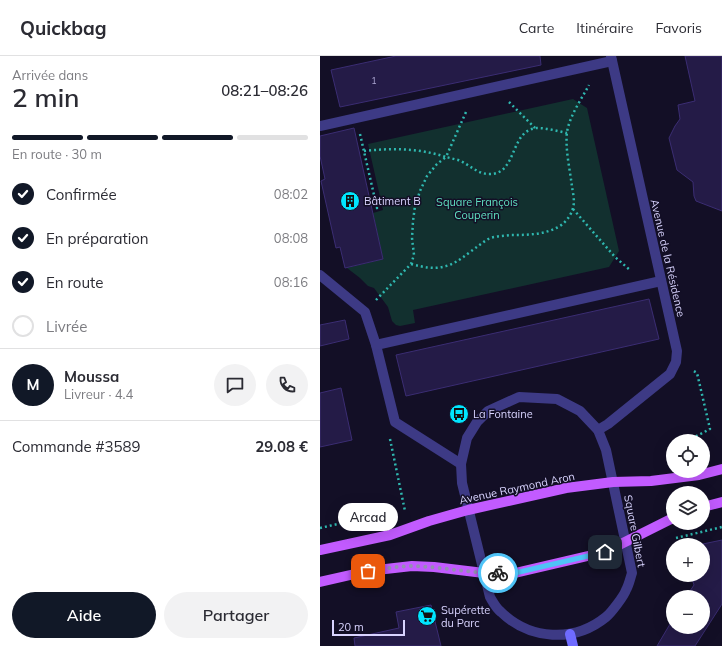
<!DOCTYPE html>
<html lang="fr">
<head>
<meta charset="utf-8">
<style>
  :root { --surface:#fff; --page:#f2f2f3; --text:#2b2b33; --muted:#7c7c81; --line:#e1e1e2; --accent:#111827 }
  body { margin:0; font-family:Mulish,sans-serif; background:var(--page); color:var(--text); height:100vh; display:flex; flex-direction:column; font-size:15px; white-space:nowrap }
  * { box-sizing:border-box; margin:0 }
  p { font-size:13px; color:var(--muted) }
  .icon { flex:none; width:22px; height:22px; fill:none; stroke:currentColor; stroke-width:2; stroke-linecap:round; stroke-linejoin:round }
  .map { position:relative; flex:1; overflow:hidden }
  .details { display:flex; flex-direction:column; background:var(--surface); width:320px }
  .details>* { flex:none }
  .tools { position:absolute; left:346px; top:378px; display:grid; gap:8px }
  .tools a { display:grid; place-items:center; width:44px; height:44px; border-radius:50%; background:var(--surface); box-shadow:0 4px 16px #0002; font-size:20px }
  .scale { position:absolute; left:12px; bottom:10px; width:73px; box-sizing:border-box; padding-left:4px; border:2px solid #d9d4ff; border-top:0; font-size:11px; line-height:14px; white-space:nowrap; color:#d9d4ff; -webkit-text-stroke:3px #130f26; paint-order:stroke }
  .pin { position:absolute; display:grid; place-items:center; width:34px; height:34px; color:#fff; margin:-17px; border-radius:8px; box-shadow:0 2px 6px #0006 }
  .courier { position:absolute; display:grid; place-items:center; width:40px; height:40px; margin:-20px; border:3px solid #4fc3f7; border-radius:50%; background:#fff; color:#222; box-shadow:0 1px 5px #0007 }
  .bubble { position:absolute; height:28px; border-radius:14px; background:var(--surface); box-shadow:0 4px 16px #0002; font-size:13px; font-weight:600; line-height:28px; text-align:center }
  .head em { font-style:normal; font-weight:600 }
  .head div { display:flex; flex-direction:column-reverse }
  .head { display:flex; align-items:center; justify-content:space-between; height:68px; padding:0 12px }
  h1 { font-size:26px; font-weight:600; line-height:30px }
  .bar { display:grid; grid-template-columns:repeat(4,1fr); gap:6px 4px; align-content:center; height:48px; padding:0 12px }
  .bar i { height:5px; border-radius:3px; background:var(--line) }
  .bar .active { background:var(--accent) }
  .bar p { grid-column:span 4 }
  .line { display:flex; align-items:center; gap:10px; padding:0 12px; border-top:1px solid var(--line) }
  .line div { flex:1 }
  .round { display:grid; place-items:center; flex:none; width:42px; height:42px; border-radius:21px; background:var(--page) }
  ol { padding:0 12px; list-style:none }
  li { display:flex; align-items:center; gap:12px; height:44px }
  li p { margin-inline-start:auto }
  li .icon { padding:4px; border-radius:50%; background:var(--accent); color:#fff; stroke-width:4 }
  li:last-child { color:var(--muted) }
  li i { width:22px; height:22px; border:2px solid var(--line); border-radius:50% }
  .cta { display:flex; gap:8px; margin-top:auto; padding:8px 12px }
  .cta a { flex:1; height:46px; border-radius:24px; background:var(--accent); color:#fff; font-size:16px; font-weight:600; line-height:46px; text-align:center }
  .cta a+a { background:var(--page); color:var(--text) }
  header { display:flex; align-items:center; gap:24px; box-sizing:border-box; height:56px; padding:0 20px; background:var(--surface); border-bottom:1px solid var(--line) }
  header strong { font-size:19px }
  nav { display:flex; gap:22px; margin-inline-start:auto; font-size:14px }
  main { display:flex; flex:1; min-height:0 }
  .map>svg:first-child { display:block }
</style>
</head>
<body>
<header>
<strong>Quickbag</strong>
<nav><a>Carte</a><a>Itinéraire</a><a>Favoris</a></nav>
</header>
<main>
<section class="details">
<div class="head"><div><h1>2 min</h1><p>Arrivée dans</p></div><em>08:21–08:26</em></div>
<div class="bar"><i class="active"></i><i class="active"></i><i class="active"></i><i></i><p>En route · 30 m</p></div>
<ol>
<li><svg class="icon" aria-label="check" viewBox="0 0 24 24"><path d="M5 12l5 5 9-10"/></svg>Confirmée<p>08:02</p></li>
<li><svg class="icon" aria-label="check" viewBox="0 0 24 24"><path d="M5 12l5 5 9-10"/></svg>En préparation<p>08:08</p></li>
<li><svg class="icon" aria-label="check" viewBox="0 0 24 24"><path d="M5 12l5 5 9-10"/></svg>En route<p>08:16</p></li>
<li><i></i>Livrée</li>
</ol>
<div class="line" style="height:72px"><b class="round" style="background:var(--accent);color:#fff">M</b><div><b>Moussa</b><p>Livreur · 4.4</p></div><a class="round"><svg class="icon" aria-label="chat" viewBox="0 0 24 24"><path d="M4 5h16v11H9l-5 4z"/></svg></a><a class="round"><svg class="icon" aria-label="phone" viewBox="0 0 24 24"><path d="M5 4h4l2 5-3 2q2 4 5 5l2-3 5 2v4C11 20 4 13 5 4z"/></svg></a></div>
<div class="line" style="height:52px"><div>Commande #3589</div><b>29.08 €</b></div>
<div class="cta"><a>Aide</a><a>Partager</a></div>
</section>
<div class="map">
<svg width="402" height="590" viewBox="0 0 402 590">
  <rect width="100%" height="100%" fill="#130f26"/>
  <!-- green -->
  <path fill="#12302f" d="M253 43 267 52 299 195 289 211 93 254 95 267 80 270 76 269 72 265 68 251 54 232 48 230 40 222 27 212 63 203 53 157 63 154 48 88Z"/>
  <!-- building -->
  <g fill="#241b47" stroke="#3b2d73">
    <path d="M76 0H220L221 9 20 51 11 14Z"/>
    <path d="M365 0H402V155L376 145 374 140 373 126 357 114 349 82 355 70 360 63 358 49 375 45Z"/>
    <path d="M34 72 63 203 25 212 20 191 16 192 1 125 5 123 0 100V80Z"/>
    <path d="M329 243 339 283 86 340 76 299Z"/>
    <path d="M25 264 29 283 0 290V269Z"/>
    <path d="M21 332 32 384 0 391V337Z"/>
    <path d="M402 484V548L375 590H337L353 563V571H383V541H366L374 529 371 519H383V489H378Z"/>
    <path d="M111 549 121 590H35L34 582 79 572 76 556Z"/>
  </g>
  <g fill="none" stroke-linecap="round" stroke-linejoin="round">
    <!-- path -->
    <g stroke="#2fb8b0" stroke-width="2.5" stroke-dasharray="2 3" stroke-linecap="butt">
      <path d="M189 46 215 72"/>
      <path d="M40 78 57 152H54"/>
      <path d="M44 95C72 92 98 92 126 101L146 56"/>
      <path d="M253 153 295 201 310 214"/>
      <path d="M91 208C117 215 129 213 150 196 157 191 163 186 170 182 177 180 184 180 191 179 206 179 222 179 236 172 244 169 251 160 253 152 255 145 253 137 252 131 250 113 245 94 247 76 250 59 261 44 269 29"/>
      <path d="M56 244 91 208 94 199 92 182 93 165 95 150 100 135 107 120 117 108 126 101C130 102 134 103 138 104 149 108 157 118 169 118 198 119 189 74 217 72 227 72 237 75 247 77"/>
      <path d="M70 383 85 455"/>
      <path d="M367 385 390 373 377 317 372 314"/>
      <path d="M0 472 62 458H72"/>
      <path d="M356 482 402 471"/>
    </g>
    <!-- street -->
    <g stroke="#3d3a85" stroke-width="10">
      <path d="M0 70 292 5"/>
      <path d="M0 219 45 256 56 289 75 366 141 408"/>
      <path d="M56 289 341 225"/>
      <path d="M199 341 237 343 260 355 278 374 286 394 312 517C310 523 309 529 306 534 304 540 291 557 286 561 254 587 210 584 181 556 176 552 173 546 170 541L142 427 141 408 147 382 157 366 168 355Z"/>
      <path d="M278 374 288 368 350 318 356 306 357 295 291 0"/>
    </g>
    <!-- secondary -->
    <path stroke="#6f6bff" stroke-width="10" d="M250 578 253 590"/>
    <!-- primary -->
    <g stroke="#c25bff" stroke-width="10">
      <path d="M383 451 402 446"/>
      <path d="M0 494 70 479 109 465 148 454 246 432 293 426 331 425 379 419 402 413"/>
      <path d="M0 526 48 515 92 510 114 511 164 517H195L285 496 353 462"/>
    </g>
  </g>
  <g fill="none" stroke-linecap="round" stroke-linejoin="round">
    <!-- done -->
    <path stroke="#948fb3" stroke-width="4" stroke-dasharray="0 7.2" d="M48 515C63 513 79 510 94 510 122 511 150 517 178 517"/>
    <!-- route -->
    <path stroke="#4fc3f7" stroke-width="5" d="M178 517H195L285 496"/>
  </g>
  <!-- icons -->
  <defs>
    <symbol id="building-disc" viewBox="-11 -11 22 22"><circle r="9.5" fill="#00e5ff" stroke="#130f26"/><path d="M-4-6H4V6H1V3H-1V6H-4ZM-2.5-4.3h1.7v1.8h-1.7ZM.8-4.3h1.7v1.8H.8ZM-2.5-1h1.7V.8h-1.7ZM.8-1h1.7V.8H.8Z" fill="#111"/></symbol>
    <symbol id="bus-disc" viewBox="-11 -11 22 22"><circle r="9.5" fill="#00e5ff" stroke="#130f26"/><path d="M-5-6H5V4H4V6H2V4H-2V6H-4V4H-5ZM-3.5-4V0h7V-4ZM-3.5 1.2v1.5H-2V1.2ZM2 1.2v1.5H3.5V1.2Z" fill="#111"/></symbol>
    <symbol id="supermarket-disc" viewBox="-11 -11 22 22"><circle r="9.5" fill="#00e5ff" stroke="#130f26"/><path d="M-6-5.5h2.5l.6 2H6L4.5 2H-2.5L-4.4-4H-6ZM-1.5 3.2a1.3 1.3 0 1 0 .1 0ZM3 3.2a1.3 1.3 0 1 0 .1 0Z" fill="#111"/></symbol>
  </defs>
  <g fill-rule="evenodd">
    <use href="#building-disc" x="19" y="134" width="22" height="22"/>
    <use href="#bus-disc" x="128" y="347" width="22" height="22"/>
    <use href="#supermarket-disc" x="96" y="549" width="22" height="22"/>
  </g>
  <g text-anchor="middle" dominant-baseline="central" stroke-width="3" stroke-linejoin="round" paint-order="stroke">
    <!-- number labels -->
    <g font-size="9" fill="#aca6d1">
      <text x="54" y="24">1</text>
    </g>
    <!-- poi labels -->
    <g font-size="11" fill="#d9d4ff" stroke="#130f26" text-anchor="start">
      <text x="44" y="145">Bâtiment B</text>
      <text x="153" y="358">La Fontaine</text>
      <text x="121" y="554">Supérette<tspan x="121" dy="13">du Parc</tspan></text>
    </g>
    <!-- park labels -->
    <g font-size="11" fill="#5fe0c0" stroke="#130f26">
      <text x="157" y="146">Square François<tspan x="157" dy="13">Couperin</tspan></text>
    </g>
    <!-- street labels -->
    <g font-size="11" fill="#d9d4ff" stroke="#130f26">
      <text transform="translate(348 202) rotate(77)">Avenue de la Résidence</text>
      <text transform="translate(197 432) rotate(-12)">Avenue Raymond Aron</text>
      <text transform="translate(315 475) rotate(79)">Square Gilbert</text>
    </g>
  </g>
</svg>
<div class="tools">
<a><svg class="icon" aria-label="locate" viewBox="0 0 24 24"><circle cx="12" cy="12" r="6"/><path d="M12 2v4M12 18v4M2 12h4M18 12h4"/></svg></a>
<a><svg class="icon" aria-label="layers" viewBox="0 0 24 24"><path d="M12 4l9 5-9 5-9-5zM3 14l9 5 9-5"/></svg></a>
<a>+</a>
<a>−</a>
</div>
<div class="scale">20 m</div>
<div class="pin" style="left:48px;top:515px;background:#ea580c"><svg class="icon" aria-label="bag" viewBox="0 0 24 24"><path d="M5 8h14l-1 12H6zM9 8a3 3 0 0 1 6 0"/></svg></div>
<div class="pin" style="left:285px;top:496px;background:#1f2937"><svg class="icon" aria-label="home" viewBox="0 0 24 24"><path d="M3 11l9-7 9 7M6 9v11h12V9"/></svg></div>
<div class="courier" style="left:178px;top:517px"><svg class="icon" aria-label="bike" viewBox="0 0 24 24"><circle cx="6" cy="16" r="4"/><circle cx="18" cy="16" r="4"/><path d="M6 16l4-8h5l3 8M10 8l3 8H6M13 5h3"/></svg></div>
<div class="bubble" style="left:18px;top:447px;width:60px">Arcad</div>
</div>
</main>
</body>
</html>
